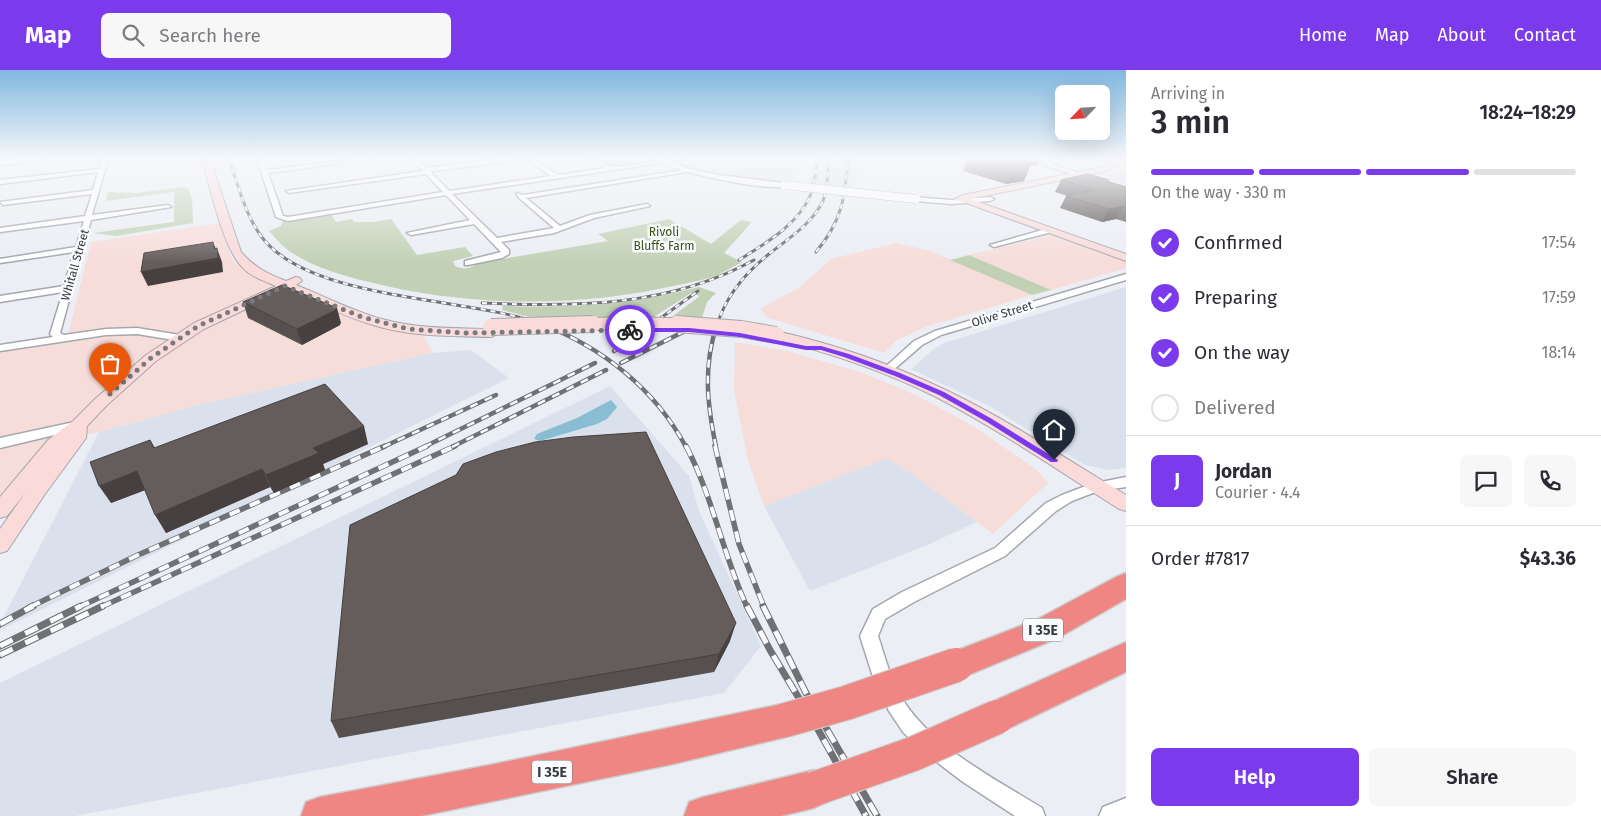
<!DOCTYPE html>
<html lang="en">
<head>
<meta charset="utf-8">
<style>
  :root { --surface:#fff; --page:#f7f7f7; --text:#2b2b33; --muted:#7c7c81; --line:#e1e1e2; --accent:#7c3aed }
  body { margin:0; font-family:"Fira Sans",sans-serif; background:var(--page); color:var(--text); height:100vh; display:flex; flex-direction:column; font-size:19px; white-space:nowrap }
  * { box-sizing:border-box; margin:0 }
  p { font-size:16px; color:var(--muted) }
  .icon { flex:none; width:28px; height:28px; fill:none; stroke:currentColor; stroke-width:2; stroke-linecap:round; stroke-linejoin:round }
  .map { position:relative; flex:1; overflow:hidden }
  .panel { display:flex; flex-direction:column; background:var(--surface); width:475px }
  .panel>* { flex:none }
  .needle { width:32px; rotate:245deg }
  .buttons { position:absolute; left:1055px; top:15px; display:grid; gap:10px }
  .buttons a { display:grid; place-items:center; width:55px; height:55px; border-radius:8px; background:var(--surface); box-shadow:0 5px 20px #0002; font-size:25px }
  .pin { position:absolute; display:grid; place-items:center; width:42px; height:42px; color:#fff; margin:-51px -21px; border-radius:50% 50% 50% 0; rotate:-45deg; box-shadow:0 0 5px #0007 }
  .pin .icon { rotate:45deg }
  .courier { position:absolute; display:grid; place-items:center; width:50px; height:50px; margin:-25px; border:4px solid #7c3aed; border-radius:50%; background:#fff; color:#222; box-shadow:0 1px 6px #0007 }
  .overview em { font-style:normal; font-weight:600 }
  .overview div { display:flex; flex-direction:column-reverse }
  .overview { display:flex; align-items:center; justify-content:space-between; height:85px; padding:0 25px }
  h1 { font-size:32px; font-weight:600; line-height:38px }
  .bar { display:grid; grid-template-columns:repeat(4,1fr); gap:8px 5px; align-content:center; height:60px; padding:0 25px }
  .bar i { height:6px; border-radius:4px; background:var(--line) }
  .bar .active { background:var(--accent) }
  .bar p { grid-column:span 4 }
  .line { display:flex; align-items:center; gap:12px; padding:0 25px; border-top:1px solid var(--line) }
  .line div { flex:1 }
  .round { display:grid; place-items:center; flex:none; width:52px; height:52px; border-radius:8px; background:var(--page) }
  ol { padding:0 25px; list-style:none }
  li { display:flex; align-items:center; gap:15px; height:55px }
  li p { margin-inline-start:auto }
  li .icon { padding:5px; border-radius:50%; background:var(--accent); color:#fff; stroke-width:4 }
  li:last-child { color:var(--muted) }
  li i { width:28px; height:28px; border:2px solid var(--line); border-radius:50% }
  .button { display:flex; gap:10px; margin-top:auto; padding:10px 25px }
  .button a { flex:1; height:58px; border-radius:8px; background:var(--accent); color:#fff; font-size:20px; font-weight:600; line-height:58px; text-align:center }
  .button a+a { background:var(--page); color:var(--text) }
  header { display:flex; align-items:center; gap:30px; box-sizing:border-box; height:70px; padding:0 25px; background:var(--accent); color:#fff }
  header strong { font-size:24px }
  nav { display:flex; gap:28px; margin-inline-start:auto; font-size:18px }
  .search { width:350px; height:45px; background:var(--page); display:flex; align-items:center; gap:12px; box-sizing:border-box; padding:0 18px; border-radius:8px; color:var(--muted); font-size:19px }
  main { display:flex; flex:1; min-height:0 }
  .map>svg:first-child { display:block }
</style>
</head>
<body>
<header>
<strong>Map</strong>
<div class="search"><svg class="icon" aria-label="search" viewBox="0 0 24 24"><circle cx="10" cy="10" r="6"/><path d="M15 15l6 6"/></svg>Search here</div>
<nav><a>Home</a><a>Map</a><a>About</a><a>Contact</a></nav>
</header>
<main>
<div class="map">
<svg width="1126" height="746" viewBox="0 0 1126 746">
  <rect width="100%" height="100%" fill="#ebeef4"/>
  <!-- commercial -->
  <g fill="#f7ddda">
    <path d="M220 153 230 184 234 192 246 202 268 214 352 248 409 263 423 265 433 283 202 334 99 362 51 372 0 428V281L67 269 91 172Z"/>
    <path d="M1051 165 1126 192V198L1051 220 969 185Z"/>
    <path d="M896 173 931 181 1032 225 925 257 897 270 884 283 769 248 760 239 800 217 831 189Z"/>
    <path d="M735 272 787 281 819 290 863 303 918 326 973 356 1037 400 1048 413 993 464 902 397 890 390 885 389 764 436 748 391 734 321Z"/>
  </g>
  <!-- built -->
  <g fill="#dae1ec">
    <path d="M693 89H758L768 93 789 91 788 89H804L797 106 787 114 703 102 671 92Z"/>
    <path d="M816 89H860L853 121 809 116 811 102Z"/>
    <path d="M1126 99V116L1099 109 1097 106Z"/>
    <path d="M1126 217V398L1108 400 1085 395 991 337 911 299 935 278 947 272Z"/>
    <path d="M471 280 509 308 0 560V554L99 362 202 334 433 283Z"/>
    <path d="M610 316 689 406 699 441 761 576 724 623 75 746H0V613Z"/>
    <path d="M885 389 890 390 902 397 977 452 925 476 810 521 764 436Z"/>
  </g>
  <!-- green -->
  <g fill="#c2d1b6">
    <path d="M594 89H647L654 92 611 98Z"/>
    <path d="M183 117 188 118 192 129 193 153 116 166 93 163 174 152V122L106 131 108 122 136 123Z"/>
    <path d="M331 144 336 152 352 149 354 152H373L391 149 417 185 465 177 473 186 453 191 455 196C463 200 471 199 479 193L608 171 598 164 669 149 711 174 741 150 752 152 724 183 742 192C734 196 726 201 718 205 706 210 691 212 678 215 578 238 468 237 369 212 344 206 316 198 294 184 284 178 277 170 269 161L281 156 283 151 314 148Z"/>
    <path d="M969 185 1051 220 1032 225 950 190Z"/>
    <path d="M699 217 716 223 707 232 702 248 666 251 700 226 691 223 646 252 541 250 502 240 503 236C570 238 634 235 699 217Z"/>
  </g>
  <!-- water -->
  <path fill="#88bdd3" d="M611 330 617 337 607 349 597 354 540 371 534 369 537 364 577 348Z"/>
  <g fill="none" stroke-linecap="round" stroke-linejoin="round">
    <defs>
      <g id="minor">
        <path d="M102 89H108L92 145 168 135 171 137 91 150 60 263 64 265 106 259 137 258 180 265 185 268 180 271 137 264 106 265 0 281V275L53 267 50 264 63 222 0 232V226L64 216 74 182 0 193V189L76 177 84 151 0 162V158L85 146 92 124 3 135 0 132 93 120 98 102 0 114V110L99 99Z"/>
        <path d="M257 89H263L267 100 357 89H372L268 103 283 146 288 147 443 122 426 104 289 123 286 121 423 101 425 98 430 101 449 121 551 106 526 89H533L558 105 606 98 590 89C600 89 607 97 616 97 640 96 663 88 687 89L452 124 497 168 554 158 519 128 516 123 523 125 690 99 693 101 526 128 560 156 590 145 647 134 650 136 594 148 554 163 501 172 509 180V184L502 188 468 195H465V191L501 182 474 154 411 165 407 163 470 150 446 125 288 151 276 147Z"/>
        <path d="M1044 89H1050L1051 94 1092 107 1089 109 1046 96Z"/>
        <path d="M1049 158 1053 160 1052 162 994 177 990 175Z"/>
        <path d="M1126 204V210L941 265 922 275 891 302H883L882 300 914 271 935 261Z"/>
        <path d="M1126 407V417L1098 421 1072 431 1056 441 1005 486 914 532 885 549 878 566C885 587 890 608 901 627 930 676 995 709 1042 738L1045 746H1015L963 712 921 680 903 662 889 641 875 613 860 566 873 539 902 522 995 478 1046 433 1062 425 1091 414Z"/>
      </g>
      <g id="tertiary">
        <path d="M22 89H43L40 91 0 95V91Z"/>
        <path d="M410 89H417L427 98 498 89H516L513 91 425 102Z"/>
        <path d="M655 89H663L690 99 719 105 784 113 788 115C775 124 668 101 655 89Z"/>
        <path d="M913 127 951 130 990 127 994 129 990 131 951 134 916 131 912 129Z"/>
        <path d="M79 351 84 352 86 355 84 358 0 378V368Z"/>
        <path d="M1126 728V746H1099L1103 737Z"/>
      </g>
      <g id="secondary">
        <path d="M202 89H210L241 182C254 197 268 204 286 211L296 207 300 208 302 211 296 215C324 226 353 241 382 249 418 259 455 258 492 259L499 263 492 267C452 266 411 267 373 255 343 246 315 232 286 220L204 259 156 291 107 335 87 356 86 368 45 424 7 481 0 483V459L26 422 7 446 0 448V427L48 370 73 351 95 329 146 285 194 253 276 216C264 211 251 207 242 197 223 178 210 117 202 89Z"/>
        <path d="M1110 89H1118V95L1107 101 970 129 1126 184V191L955 129 963 125 1102 97 1110 94Z"/>
        <path d="M776 261C835 274 894 295 948 321 1010 351 1068 390 1126 425V441L1119 439C1059 401 1001 361 938 328 887 302 827 282 771 268L769 265 771 262Z"/>
      </g>
      <g id="motorway">
        <path d="M1126 503V529L1058 568 956 610 945 605 940 595 945 585 1036 550 1116 507Z"/>
        <path d="M1126 572V602L997 664 985 659 980 647 985 635Z"/>
        <path d="M782 634 794 639 799 651 794 663 782 668 673 694 421 746H301L306 732 320 727 490 695Z"/>
        <path d="M814 700 827 706 833 719 827 732 814 738 781 746H684L689 732 703 727Z"/>
      </g>
    </defs>
    <!-- minor casing -->
    <use href="#minor" stroke="#a4a7ad" stroke-width="3"/>
    <!-- tertiary casing -->
    <use href="#tertiary" stroke="#a4a7ad" stroke-width="3"/>
    <!-- secondary casing -->
    <use href="#secondary" stroke="#a4a7ad" stroke-width="2"/>
    <!-- motorway casing -->
    <use href="#motorway" stroke="#cccccd" stroke-width="3"/>
    <!-- minor -->
    <use href="#minor" fill="#fff" fill-rule="evenodd"/>
    <!-- tertiary -->
    <use href="#tertiary" fill="#fff" fill-rule="evenodd"/>
    <!-- secondary -->
    <use href="#secondary" fill="#fadbda" fill-rule="evenodd"/>
    <!-- motorway -->
    <use href="#motorway" fill="#f08683" fill-rule="evenodd"/>
    <defs>
      <g id="rail-far3">
        <path d="M229 89C238 115 245 144 261 166 309 232 470 226 544 255"/>
        <path d="M816 182C842 151 845 128 848 89"/>
        <path d="M739 190C766 173 798 155 811 124 815 113 816 100 818 89"/>
        <path d="M482 233C576 237 669 237 754 190"/>
        <path d="M651 255 698 221"/>
        <path d="M696 255 702 252"/>
        <path d="M717 255C726 226 745 203 769 184 789 168 811 155 823 131 828 118 828 103 829 89"/>
      </g>
      <g id="rail-far2">
        <path d="M541 254C602 277 655 319 686 377"/>
        <path d="M614 281 652 254"/>
        <path d="M621 293 699 254"/>
        <path d="M383 377 496 325"/>
        <path d="M424 377 595 293"/>
        <path d="M452 377 606 300"/>
        <path d="M716 377C707 333 703 297 717 254"/>
      </g>
      <g id="rail-far1">
        <path d="M686 376C713 427 723 485 747 537"/>
        <path d="M715 376 739 474 764 537"/>
        <path d="M30 537 138 485 385 376"/>
        <path d="M30 537 33 536"/>
        <path d="M79 537 427 376"/>
        <path d="M101 537 455 376"/>
      </g>
      <g id="rail">
        <path d="M747 536 770 580 812 650"/>
        <path d="M763 536 806 623 877 746"/>
        <path d="M29 538 33 536"/>
        <path d="M0 554 33 536"/>
        <path d="M0 576 81 536"/>
        <path d="M0 585 103 536"/>
        <path d="M810 645 866 746"/>
      </g>
    </defs>
    <!-- rail-far3 casing -->
    <use href="#rail-far3" stroke="#707175" stroke-width="3"/>
    <!-- rail-far2 casing -->
    <use href="#rail-far2" stroke="#707175" stroke-width="4.5"/>
    <!-- rail-far1 casing -->
    <use href="#rail-far1" stroke="#707175" stroke-width="5.5"/>
    <!-- rail casing -->
    <use href="#rail" stroke="#707175" stroke-width="7"/>
    <!-- rail-far3 -->
    <use href="#rail-far3" stroke="#f9fbff" stroke-width="2" stroke-dasharray="5" stroke-linecap="butt"/>
    <!-- rail-far2 -->
    <use href="#rail-far2" stroke="#f9fbff" stroke-width="2.5" stroke-dasharray="8" stroke-linecap="butt"/>
    <!-- rail-far1 -->
    <use href="#rail-far1" stroke="#f9fbff" stroke-width="4" stroke-dasharray="11" stroke-linecap="butt"/>
    <!-- rail -->
    <use href="#rail" stroke="#f9fbff" stroke-width="5" stroke-dasharray="14" stroke-linecap="butt"/>
    <defs>
      <path id="tertiary-bridge" d="M784 115 916 129"/>
      <path id="secondary-bridge-far1" d="M557 255 634 253 701 255"/>
      <g id="secondary-bridge">
        <path d="M677 254 741 259 776 265"/>
        <path d="M491 257 593 254"/>
      </g>
      <g id="motorway-bridge">
        <path d="M782 651 846 633 956 595"/>
        <path d="M814 719 913 684 997 647"/>
      </g>
    </defs>
    <!-- tertiary-bridge casing -->
    <use href="#tertiary-bridge" stroke="#a4a7ad" stroke-width="9" stroke-linecap="butt"/>
    <!-- secondary-bridge-far1 casing -->
    <use href="#secondary-bridge-far1" stroke="#a4a7ad" stroke-width="14" stroke-linecap="butt"/>
    <!-- secondary-bridge casing -->
    <use href="#secondary-bridge" stroke="#a4a7ad" stroke-width="18" stroke-linecap="butt"/>
    <!-- motorway-bridge casing -->
    <use href="#motorway-bridge" stroke="#cccccd" stroke-width="36" stroke-linecap="butt"/>
    <!-- tertiary-bridge -->
    <use href="#tertiary-bridge" stroke="#fff" stroke-width="8"/>
    <!-- secondary-bridge-far1 -->
    <use href="#secondary-bridge-far1" stroke="#fadbda" stroke-width="12"/>
    <!-- secondary-bridge -->
    <use href="#secondary-bridge" stroke="#fadbda" stroke-width="16"/>
    <!-- motorway-bridge -->
    <use href="#motorway-bridge" stroke="#f08683" stroke-width="34"/>
  </g>
  <!-- wall -->
  <g fill="#56504f">
    <path d="M967 90 1038 95 1030 96 1024 111 1006 114 963 101Z"/>
    <path d="M1061 110 1109 112 1126 117V152L1116 149 1102 152 1060 138 1066 126H1068L1055 122Z"/>
    <path d="M243 232 341 253 340 254V255L302 275 248 248Z"/>
    <path d="M150 370 155 378 368 374 323 394 325 400 274 423 270 417 166 463 145 420 111 433Z"/>
    <path d="M730 571 714 602 339 668 331 651Z"/>
  </g>
  <!-- shaded-wall -->
  <g fill="#464140">
    <path d="M1024 89H1041L1038 95 1030 96 1024 111 1006 114 1011 103 1010 94Z"/>
    <path d="M1124 136 1116 149 1102 152 1109 139Z"/>
    <path d="M213 172 218 184 217 178 222 192 223 202 148 216 141 202 214 179Z"/>
    <path d="M337 238 341 253 340 254V255L302 275 297 259Z"/>
    <path d="M364 356 368 374 323 394 325 400 274 423 266 405 313 378Z"/>
    <path d="M262 399 270 417 166 463 155 445Z"/>
    <path d="M137 401 148 419 111 433 99 416Z"/>
    <path d="M736 553 730 571 714 602 719 584Z"/>
  </g>
  <!-- building -->
  <g fill="#645d5c" stroke="#464140">
    <path d="M971 89H1033L1010 94 1029 99 1011 103 967 90Z"/>
    <path d="M1087 104 1092 105 1109 110 1106 111 1126 117V137L1124 136 1109 139 1066 126 1095 120 1061 110Z"/>
    <path d="M213 172 214 179 217 178 218 188 141 202 144 183Z"/>
    <path d="M282 215 337 238 335 239 336 240 297 259 243 232Z"/>
    <path d="M325 314 364 356 313 378 319 383 266 405 262 399 155 445 137 401 99 416 90 392 150 370 154 378Z"/>
    <path d="M646 362 736 553 719 584 331 651 350 455 456 405 463 394 496 382 535 372 573 367Z"/>
  </g>
  <!-- sky -->
  <linearGradient id="sky" x2="0" y2="1"><stop stop-color="#81b8e0"/><stop offset="0.46" stop-color="#f6f7fa"/><stop offset="1" stop-color="#f6f7fa" stop-opacity="0"/></linearGradient>
  <rect width="1126" height="193" fill="url(#sky)"/>
  <!-- route -->
  <path fill="#7c3aed" d="M630 258H689L740 263 806 276H821L849 284 900 303 944 322 992 349 1058 390 1057 392H1051L987 352 939 325 895 306 844 287 821 280H806L740 267 689 262H628V259Z"/>
  <g fill="none" stroke-linecap="round" stroke-linejoin="round">
    <!-- done -->
    <path stroke="#787a7e" stroke-width="5" stroke-dasharray="0 9" d="M110 324 151 288 198 256 285 216 362 247 408 259 464 263 630 260"/>
  </g>
  <g text-anchor="middle" dominant-baseline="central" stroke-width="5" stroke-linejoin="round" paint-order="stroke">
    <!-- far-park labels -->
    <g font-size="12" fill="#365216" stroke="#f9fbff">
      <text x="664" y="162">Rivoli<tspan x="664" dy="14">Bluffs Farm</tspan></text>
    </g>
    <!-- far-street labels -->
    <g font-size="12" fill="#3a3b3e" stroke="#f9fbff">
      <text transform="translate(75 195) rotate(-74)">Whitall Street</text>
      <text transform="translate(1002 244) rotate(-17)">Olive Street</text>
    </g>
    <!-- shield labels -->
    <g fill="#f9fbff" stroke="#737578" stroke-width="1">
      <rect x="1023" y="548.5" width="40" height="23" rx="4"/>
      <rect x="532" y="690.5" width="40" height="23" rx="4"/>
    </g>
    <g font-size="14" font-weight="bold" fill="#3a3b3e">
      <text x="1043" y="560">I 35E</text>
      <text x="552" y="702">I 35E</text>
    </g>
  </g>
</svg>
<div class="buttons">
<a><svg class="needle" viewBox="-14 -14 28 28"><path d="M0-13l5 13h-10z" fill="#e53935"/><path d="M0 13l5-13h-10z" fill="#7c7c81"/></svg></a>
</div>
<div class="pin" style="left:110px;top:324px;background:#ea580c"><svg class="icon" aria-label="bag" viewBox="0 0 24 24"><path d="M5 8h14l-1 12H6zM9 8a3 3 0 0 1 6 0"/></svg></div>
<div class="pin" style="left:1054px;top:390px;background:#1f2937"><svg class="icon" aria-label="home" viewBox="0 0 24 24"><path d="M3 11l9-7 9 7M6 9v11h12V9"/></svg></div>
<div class="courier" style="left:630px;top:260px"><svg class="icon" aria-label="bike" viewBox="0 0 24 24"><circle cx="6" cy="16" r="4"/><circle cx="18" cy="16" r="4"/><path d="M6 16l4-8h5l3 8M10 8l3 8H6M13 5h3"/></svg></div>
</div>
<section class="panel">
<div class="overview"><div><h1>3 min</h1><p>Arriving in</p></div><em>18:24–18:29</em></div>
<div class="bar"><i class="active"></i><i class="active"></i><i class="active"></i><i></i><p>On the way · 330 m</p></div>
<ol>
<li><svg class="icon" aria-label="check" viewBox="0 0 24 24"><path d="M5 12l5 5 9-10"/></svg>Confirmed<p>17:54</p></li>
<li><svg class="icon" aria-label="check" viewBox="0 0 24 24"><path d="M5 12l5 5 9-10"/></svg>Preparing<p>17:59</p></li>
<li><svg class="icon" aria-label="check" viewBox="0 0 24 24"><path d="M5 12l5 5 9-10"/></svg>On the way<p>18:14</p></li>
<li><i></i>Delivered</li>
</ol>
<div class="line" style="height:90px"><b class="round" style="background:var(--accent);color:#fff">J</b><div><b>Jordan</b><p>Courier · 4.4</p></div><a class="round"><svg class="icon" aria-label="chat" viewBox="0 0 24 24"><path d="M4 5h16v11H9l-5 4z"/></svg></a><a class="round"><svg class="icon" aria-label="phone" viewBox="0 0 24 24"><path d="M5 4h4l2 5-3 2q2 4 5 5l2-3 5 2v4C11 20 4 13 5 4z"/></svg></a></div>
<div class="line" style="height:65px"><div>Order #7817</div><b>$43.36</b></div>
<div class="button"><a>Help</a><a>Share</a></div>
</section>
</main>
</body>
</html>
